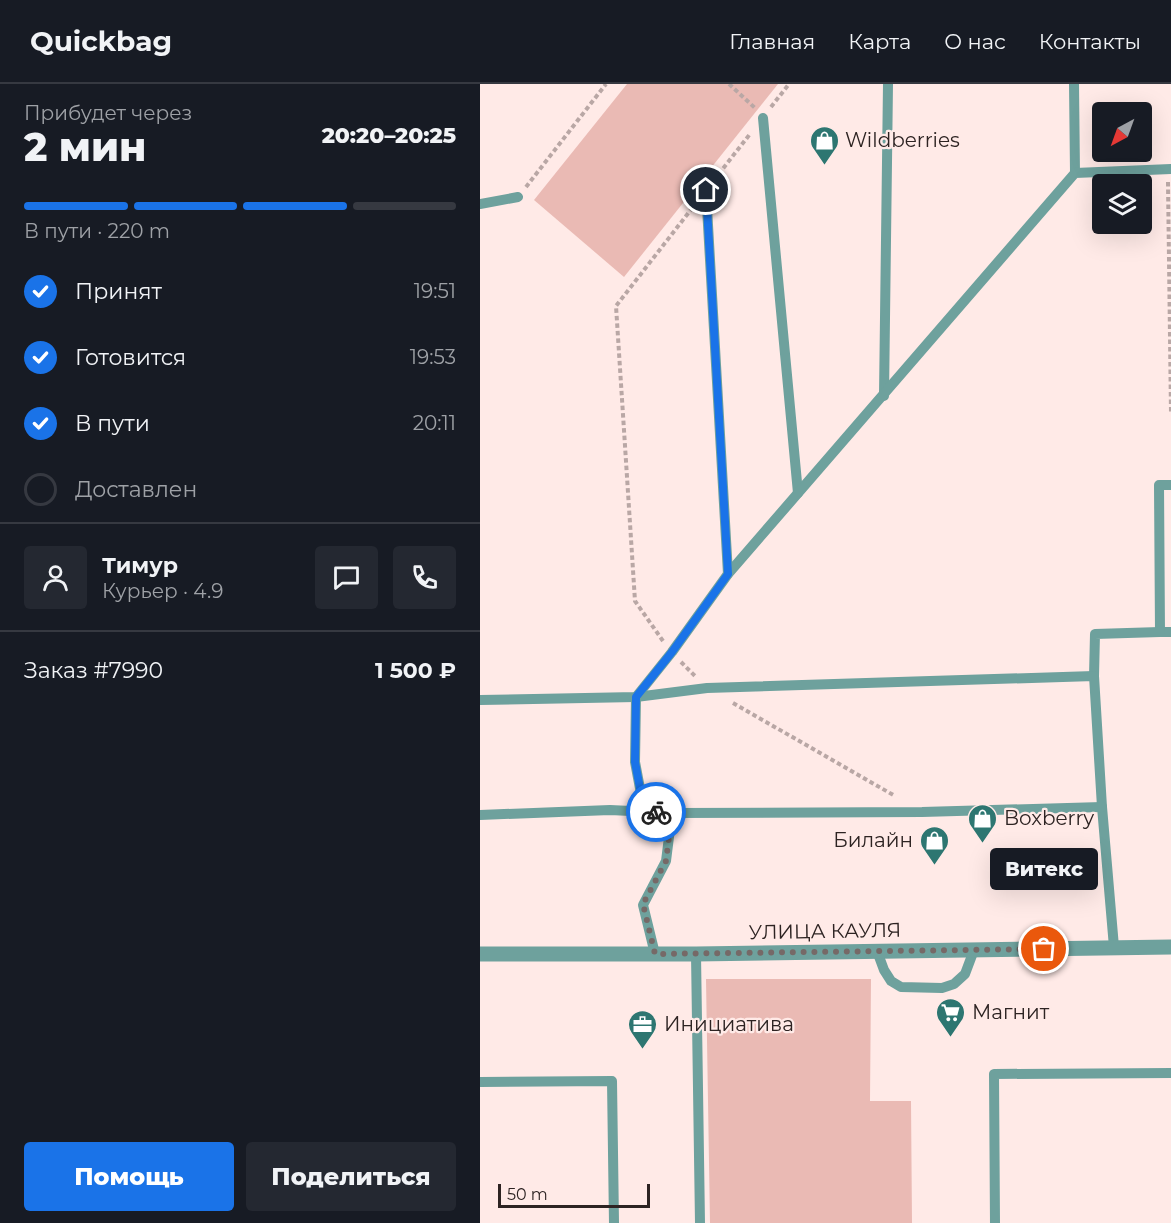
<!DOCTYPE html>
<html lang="ru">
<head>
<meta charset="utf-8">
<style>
  :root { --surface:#171b24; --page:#242831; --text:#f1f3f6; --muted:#9ea1a6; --line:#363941; --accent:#1a73e8 }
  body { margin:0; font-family:Montserrat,sans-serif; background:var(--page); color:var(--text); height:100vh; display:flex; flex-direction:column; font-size:22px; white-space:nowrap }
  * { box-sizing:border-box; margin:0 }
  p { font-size:20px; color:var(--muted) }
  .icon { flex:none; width:33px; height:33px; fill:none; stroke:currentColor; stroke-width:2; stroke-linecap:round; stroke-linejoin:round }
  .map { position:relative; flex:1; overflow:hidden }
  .panel { display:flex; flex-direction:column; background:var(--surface); width:480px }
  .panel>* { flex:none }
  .needle { width:39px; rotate:221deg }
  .tools { position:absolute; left:612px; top:18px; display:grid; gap:12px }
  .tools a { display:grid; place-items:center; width:60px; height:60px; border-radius:6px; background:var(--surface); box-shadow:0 6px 24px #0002; font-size:30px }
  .scale { position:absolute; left:18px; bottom:15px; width:152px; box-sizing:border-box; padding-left:6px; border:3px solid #2d2322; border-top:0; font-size:16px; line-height:21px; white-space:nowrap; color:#2d2322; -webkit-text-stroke:4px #ffeae7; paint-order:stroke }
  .pin { position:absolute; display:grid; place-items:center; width:51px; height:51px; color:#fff; margin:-26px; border:3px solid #fff; border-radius:50%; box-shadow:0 2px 6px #0007 }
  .courier { position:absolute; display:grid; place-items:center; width:60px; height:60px; margin:-30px; border:4px solid #1a73e8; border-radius:50%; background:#fff; color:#222; box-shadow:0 2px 8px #0007 }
  .bubble { position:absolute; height:42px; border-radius:6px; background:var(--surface); box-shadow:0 6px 24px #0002; font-size:20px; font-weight:800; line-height:42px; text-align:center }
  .headline em { font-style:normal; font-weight:800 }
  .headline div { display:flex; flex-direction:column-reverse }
  .headline { display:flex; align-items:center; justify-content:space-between; height:102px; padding:0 24px }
  h1 { font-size:39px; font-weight:800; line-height:45px }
  .bar { display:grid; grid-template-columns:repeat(4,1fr); gap:9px 6px; align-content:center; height:72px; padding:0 24px }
  .bar i { height:8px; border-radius:4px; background:var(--line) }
  .bar .selected { background:var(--accent) }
  .bar p { grid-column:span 4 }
  .line { display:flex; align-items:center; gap:15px; padding:0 24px; border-top:2px solid var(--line) }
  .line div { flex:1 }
  .round { display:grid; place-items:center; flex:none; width:63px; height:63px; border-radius:6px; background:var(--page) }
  ol { padding:0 24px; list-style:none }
  li { display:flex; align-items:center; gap:18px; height:66px }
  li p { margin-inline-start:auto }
  li .icon { padding:6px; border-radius:50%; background:var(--accent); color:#fff; stroke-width:4 }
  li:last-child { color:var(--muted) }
  li i { width:33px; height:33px; border:3px solid var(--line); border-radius:50% }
  .primary-button { display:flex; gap:12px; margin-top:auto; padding:12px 24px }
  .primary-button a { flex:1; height:69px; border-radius:6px; background:var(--accent); color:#fff; font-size:24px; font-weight:800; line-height:69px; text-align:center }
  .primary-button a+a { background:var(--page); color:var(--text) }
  header { display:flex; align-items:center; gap:36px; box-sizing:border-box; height:84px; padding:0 30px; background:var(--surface); border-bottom:2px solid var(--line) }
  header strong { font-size:28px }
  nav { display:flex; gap:33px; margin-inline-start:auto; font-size:21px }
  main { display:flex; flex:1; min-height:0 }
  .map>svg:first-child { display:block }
</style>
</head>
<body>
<header>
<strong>Quickbag</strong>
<nav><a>Главная</a><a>Карта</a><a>О нас</a><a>Контакты</a></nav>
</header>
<main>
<section class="panel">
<div class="headline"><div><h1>2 мин</h1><p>Прибудет через</p></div><em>20:20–20:25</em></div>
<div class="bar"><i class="selected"></i><i class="selected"></i><i class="selected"></i><i></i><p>В пути · 220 m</p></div>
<ol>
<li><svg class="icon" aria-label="check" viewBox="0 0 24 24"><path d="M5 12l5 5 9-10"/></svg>Принят<p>19:51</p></li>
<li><svg class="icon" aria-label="check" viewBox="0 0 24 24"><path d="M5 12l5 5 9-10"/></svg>Готовится<p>19:53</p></li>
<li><svg class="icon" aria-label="check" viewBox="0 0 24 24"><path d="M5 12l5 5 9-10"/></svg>В пути<p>20:11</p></li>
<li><i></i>Доставлен</li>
</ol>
<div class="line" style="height:108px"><a class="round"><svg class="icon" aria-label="person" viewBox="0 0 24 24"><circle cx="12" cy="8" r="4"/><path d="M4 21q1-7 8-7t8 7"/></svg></a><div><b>Тимур</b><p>Курьер · 4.9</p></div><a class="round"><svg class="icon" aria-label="chat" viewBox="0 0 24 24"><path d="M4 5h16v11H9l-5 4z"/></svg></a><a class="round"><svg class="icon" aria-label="phone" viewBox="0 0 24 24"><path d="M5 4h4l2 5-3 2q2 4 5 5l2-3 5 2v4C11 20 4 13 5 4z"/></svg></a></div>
<div class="line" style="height:78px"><div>Заказ #7990</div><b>1 500 ₽</b></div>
<div class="primary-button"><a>Помощь</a><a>Поделиться</a></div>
</section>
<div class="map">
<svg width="691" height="1139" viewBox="0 0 691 1139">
  <rect width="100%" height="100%" fill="#ffeae7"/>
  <!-- green -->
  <g fill="#eabab4">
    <path d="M147 0H298L144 193 54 116Z"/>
    <path d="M226 895H391L390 1017H431L432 1139H230Z"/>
  </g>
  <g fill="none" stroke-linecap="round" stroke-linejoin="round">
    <!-- path -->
    <g stroke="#b9a7a5" stroke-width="4" stroke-dasharray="4.5 3" stroke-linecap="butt">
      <path d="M249 0 275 24"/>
      <path d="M291 23 309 0"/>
      <path d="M234 96 270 50"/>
      <path d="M688 98 691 329"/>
      <path d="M46 103 126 0"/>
      <path d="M183 557 155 517 136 222 213 123"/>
      <path d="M201 578 215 592"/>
      <path d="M253 619 415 712"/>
    </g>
    <!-- lane -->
    <g stroke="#6ea19d" stroke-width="10">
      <path d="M594 0 595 89"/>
      <path d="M283 34 318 409"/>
      <path d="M226 106 248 490"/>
      <path d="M0 120 38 113"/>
      <path d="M404 312 408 0"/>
      <path d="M691 401H679L680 548H691"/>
      <path d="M614 592 615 550 680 548"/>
      <path d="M0 616 156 613 227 604 614 592 622 723 634 863"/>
      <path d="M169 728 162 715 155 678 156 613 192 568 248 490 595 89 691 85"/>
      <path d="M0 731 130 726 192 729 442 728 622 723"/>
      <path d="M397 867 404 886 411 897 421 903 462 904 474 900 485 890 494 866"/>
      <path d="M175 870 163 821 186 777 192 729"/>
      <path d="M216 870 220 1139"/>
      <path d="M0 998 132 997 134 1139"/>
      <path d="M515 1139 514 990 691 989"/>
    </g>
    <!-- street -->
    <path stroke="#6ea19d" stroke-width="15" d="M0 870H216L691 863"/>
  </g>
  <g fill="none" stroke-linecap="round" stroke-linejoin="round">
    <!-- done -->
    <path stroke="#766967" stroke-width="6" stroke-dasharray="0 10.8" d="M176 728 192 729 186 777 163 820 175 870 564 865"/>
    <!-- route -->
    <path stroke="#1a73e8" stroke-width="8" d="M176 728H169L162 715 155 678 156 613 192 568 248 490 226 106"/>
  </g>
  <!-- icons -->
  <defs>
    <symbol id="shop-pin" viewBox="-11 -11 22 30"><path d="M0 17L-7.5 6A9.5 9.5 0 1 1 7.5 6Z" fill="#2d7671" stroke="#ffeae7"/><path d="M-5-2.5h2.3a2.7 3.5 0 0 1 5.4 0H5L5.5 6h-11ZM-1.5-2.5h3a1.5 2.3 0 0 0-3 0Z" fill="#fff"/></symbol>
    <symbol id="supermarket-pin" viewBox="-11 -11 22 30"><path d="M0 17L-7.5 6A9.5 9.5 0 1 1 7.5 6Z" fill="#2d7671" stroke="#ffeae7"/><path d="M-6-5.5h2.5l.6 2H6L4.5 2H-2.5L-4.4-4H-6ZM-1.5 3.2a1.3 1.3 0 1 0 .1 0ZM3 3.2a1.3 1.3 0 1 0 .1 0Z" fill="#fff"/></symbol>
    <symbol id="office-pin" viewBox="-11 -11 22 30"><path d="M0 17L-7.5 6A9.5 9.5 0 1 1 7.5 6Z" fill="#2d7671" stroke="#ffeae7"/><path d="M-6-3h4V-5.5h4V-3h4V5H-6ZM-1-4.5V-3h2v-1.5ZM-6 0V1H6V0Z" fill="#fff"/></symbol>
  </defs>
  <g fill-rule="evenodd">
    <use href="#shop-pin" x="328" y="40" width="33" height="45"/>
    <use href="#shop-pin" x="486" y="718" width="33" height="45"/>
    <use href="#shop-pin" x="438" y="740" width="33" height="45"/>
    <use href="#supermarket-pin" x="454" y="912" width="33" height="45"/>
    <use href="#office-pin" x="146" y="924" width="33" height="45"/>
  </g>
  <g text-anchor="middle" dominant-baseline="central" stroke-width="4.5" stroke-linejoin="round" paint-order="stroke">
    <!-- poi labels -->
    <g font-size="20" fill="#2d2322" stroke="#ffeae7" text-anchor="start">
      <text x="365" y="56">Wildberries</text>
      <text x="524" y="734">Boxberry</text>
      <text x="433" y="756" text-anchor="end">Билайн</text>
      <text x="492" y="928">Магнит</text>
      <text x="184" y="940">Инициатива</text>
    </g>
    <!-- street labels -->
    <g font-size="20" fill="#2d2322" stroke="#ffeae7">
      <text transform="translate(345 847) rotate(-1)">УЛИЦА КАУЛЯ</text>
    </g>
  </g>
</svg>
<div class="tools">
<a><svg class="needle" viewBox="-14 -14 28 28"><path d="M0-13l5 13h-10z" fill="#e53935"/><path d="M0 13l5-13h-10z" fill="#9ea1a6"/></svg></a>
<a><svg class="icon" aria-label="layers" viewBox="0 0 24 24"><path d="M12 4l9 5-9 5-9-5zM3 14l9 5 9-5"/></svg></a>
</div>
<div class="scale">50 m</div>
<div class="pin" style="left:564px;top:865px;background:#ea580c"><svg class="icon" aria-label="bag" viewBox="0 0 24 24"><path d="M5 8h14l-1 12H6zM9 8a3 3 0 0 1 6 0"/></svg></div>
<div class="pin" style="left:226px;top:106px;background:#1f2937"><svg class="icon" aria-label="home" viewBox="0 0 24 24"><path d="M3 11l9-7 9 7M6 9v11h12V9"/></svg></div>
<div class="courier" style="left:176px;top:728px"><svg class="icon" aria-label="bike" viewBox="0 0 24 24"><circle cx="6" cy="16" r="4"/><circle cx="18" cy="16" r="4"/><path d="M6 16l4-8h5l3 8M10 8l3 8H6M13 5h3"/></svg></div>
<div class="bubble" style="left:510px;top:764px;width:108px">Витекс</div>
</div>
</main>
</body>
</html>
